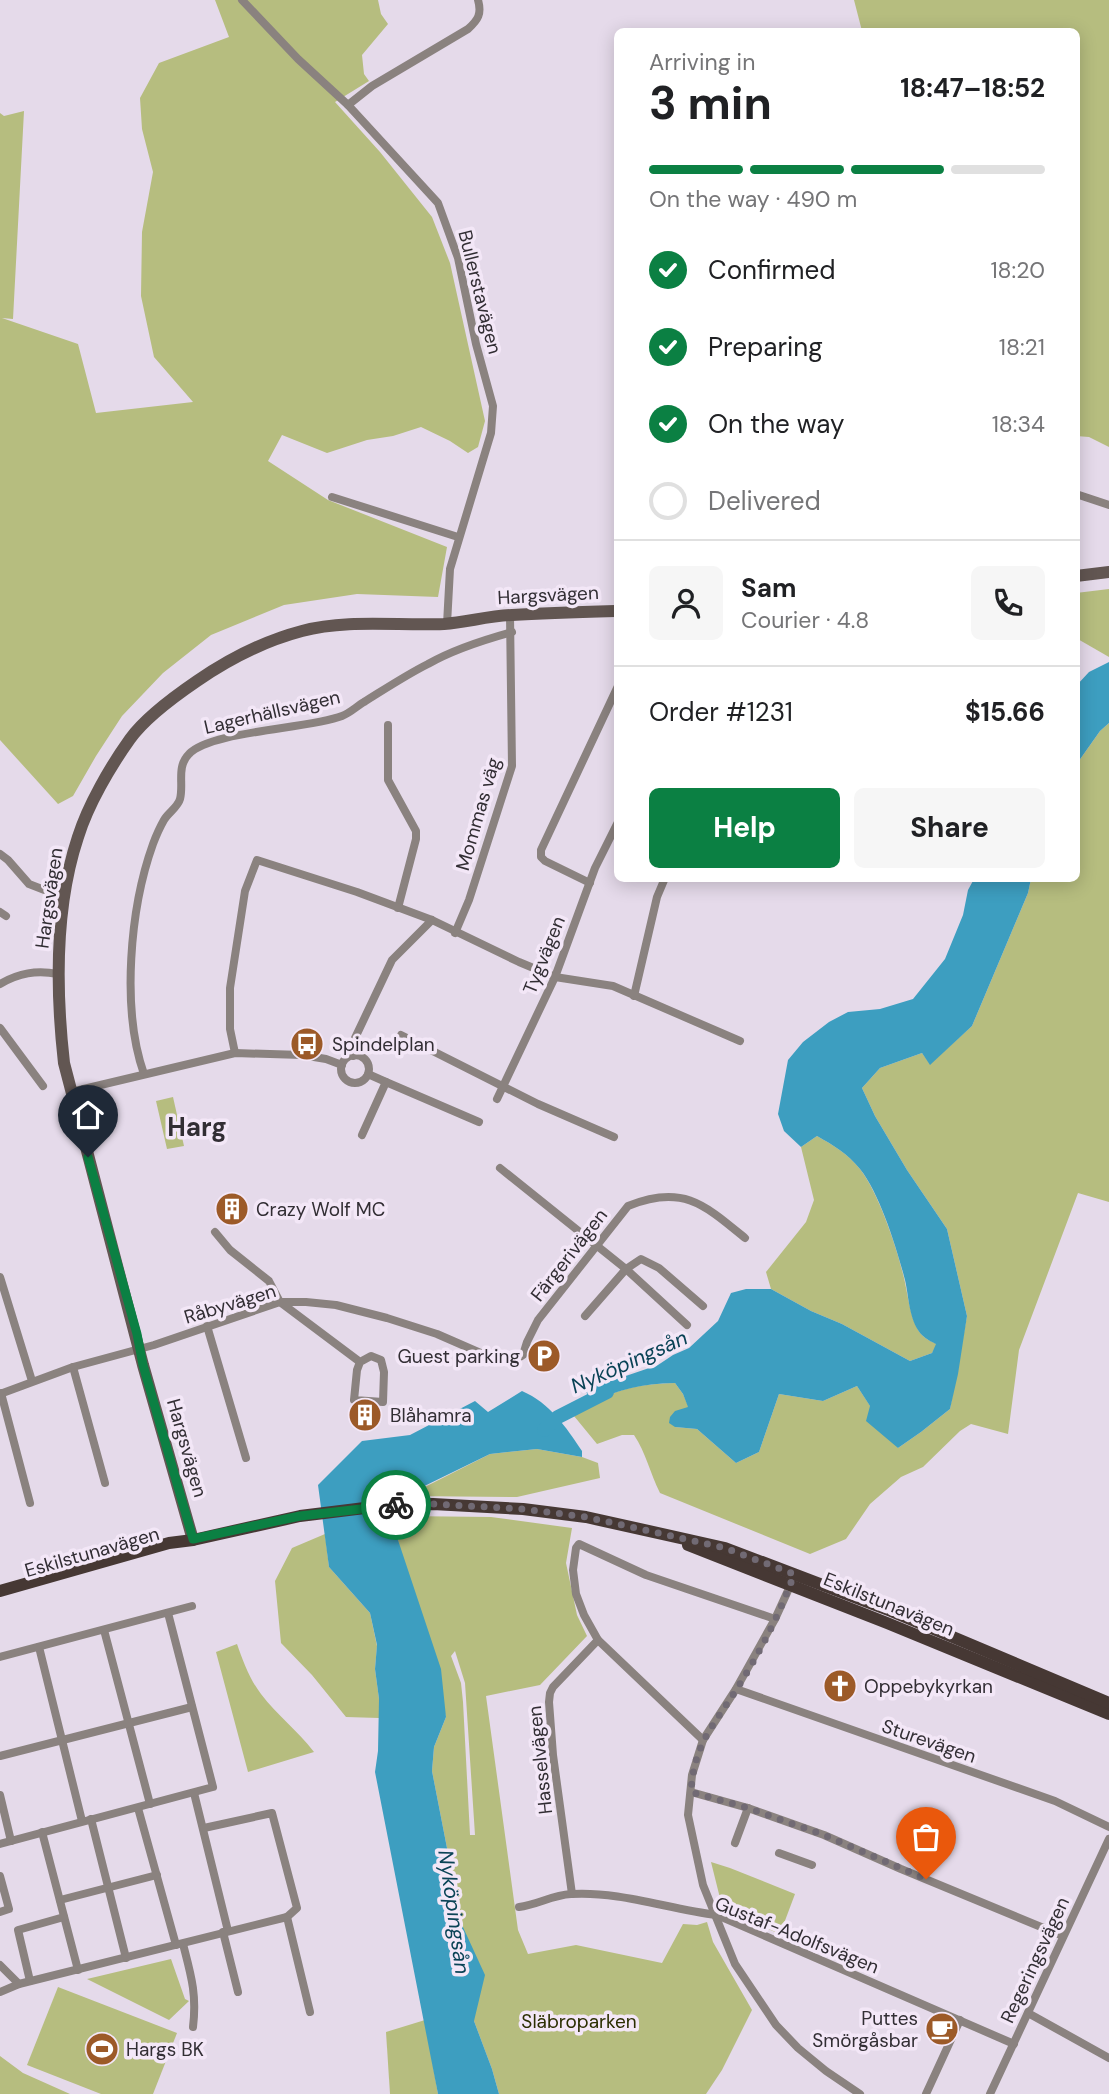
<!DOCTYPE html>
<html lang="en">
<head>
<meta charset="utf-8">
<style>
  :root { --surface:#fff; --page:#f6f6f6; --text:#202124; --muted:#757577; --line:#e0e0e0; --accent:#0b8043 }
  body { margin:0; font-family:"DM Sans",sans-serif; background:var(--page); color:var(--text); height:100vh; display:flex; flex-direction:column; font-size:26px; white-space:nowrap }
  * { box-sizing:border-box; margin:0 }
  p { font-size:23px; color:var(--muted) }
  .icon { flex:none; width:38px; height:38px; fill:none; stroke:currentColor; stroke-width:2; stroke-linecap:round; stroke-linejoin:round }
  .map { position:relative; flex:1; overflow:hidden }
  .drawer { position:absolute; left:614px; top:28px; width:466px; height:854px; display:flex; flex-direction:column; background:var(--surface); border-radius:10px; box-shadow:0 4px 18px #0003 }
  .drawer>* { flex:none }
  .pin { position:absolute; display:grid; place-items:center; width:60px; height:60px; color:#fff; margin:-72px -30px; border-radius:50% 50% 50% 0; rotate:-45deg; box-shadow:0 0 7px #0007 }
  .pin .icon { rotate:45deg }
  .courier { position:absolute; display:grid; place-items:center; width:70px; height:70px; margin:-35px; border:5px solid #0b8043; border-radius:50%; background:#fff; color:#222; box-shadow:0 2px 9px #0007 }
  .summary em { font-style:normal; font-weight:700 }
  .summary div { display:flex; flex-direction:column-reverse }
  .summary { display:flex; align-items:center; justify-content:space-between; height:119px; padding:0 35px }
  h1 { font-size:46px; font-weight:700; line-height:52px }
  .bar { display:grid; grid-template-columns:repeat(4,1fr); gap:10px 7px; align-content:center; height:84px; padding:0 35px }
  .bar i { height:9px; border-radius:5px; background:var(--line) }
  .bar .selected { background:var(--accent) }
  .bar p { grid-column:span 4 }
  .line { display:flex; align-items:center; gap:18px; padding:0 35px; border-top:2px solid var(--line) }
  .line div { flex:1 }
  .round { display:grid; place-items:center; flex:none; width:74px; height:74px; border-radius:10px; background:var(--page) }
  ol { padding:0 35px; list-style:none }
  li { display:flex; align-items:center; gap:21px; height:77px }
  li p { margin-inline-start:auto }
  li .icon { padding:7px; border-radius:50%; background:var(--accent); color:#fff; stroke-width:4 }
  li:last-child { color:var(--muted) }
  li i { width:38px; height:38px; border:4px solid var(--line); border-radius:50% }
  .primary-button { display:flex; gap:14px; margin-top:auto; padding:14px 35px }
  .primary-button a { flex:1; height:80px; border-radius:10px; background:var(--accent); color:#fff; font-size:28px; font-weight:700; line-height:80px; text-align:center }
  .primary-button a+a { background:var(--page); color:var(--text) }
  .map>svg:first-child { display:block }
</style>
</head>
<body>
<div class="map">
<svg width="1109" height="2094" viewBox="0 0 1109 2094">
  <rect width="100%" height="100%" fill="#e5daea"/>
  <!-- green -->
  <g fill="#b6bd7f" fill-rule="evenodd">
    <path d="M215 0H378L381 14 388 24 362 55 364 74 369 81 335 102 380 152 432 217 450 263 485 421 478 447 468 453 450 441 421 427 393 436 367 440 327 453 282 435 268 461 328 500 447 547 438 597 357 594 284 605 211 635 163 673 122 716 96 756 73 796 58 804 0 740V113L4 116 24 111 13 319 2 318 78 344 96 413 193 402 154 357 141 296 142 232 153 172 142 129 140 98 159 63 229 37Z"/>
    <path d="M854 0H1109V447L1089 437 1076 436V32L862 31Z"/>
    <path d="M1109 589V657L1076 638V593Z"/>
    <path d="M1109 723V1202L1078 1193 1019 1350 1008 1434 971 1424 960 1431 923 1467 901 1477 870 1504 846 1539 810 1554 660 1493C650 1473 646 1453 634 1435H622L597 1444 574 1416C605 1391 635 1384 675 1383L683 1394 689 1408 675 1427 697 1429 736 1463 759 1452 779 1394 823 1401 857 1386 898 1448 921 1432 950 1409 967 1316 947 1229 907 1170 875 1116 862 1088 880 1068 922 1053 930 1064 972 1026 1028 893 1031 879 1076 878V765L1100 731Z"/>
    <path d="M173 1097 184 1146 167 1149 156 1101Z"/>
    <path d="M817 1136C833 1145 848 1154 860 1169 878 1192 896 1245 903 1274 908 1292 910 1324 923 1336 926 1339 932 1342 937 1344L932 1353 910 1361 842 1324 811 1311 771 1289 766 1272 806 1222 814 1200 801 1147Z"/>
    <path d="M537 1449 582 1457 598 1463 600 1478 517 1497 407 1496 490 1454Z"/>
    <path d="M403 1516 491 1517 572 1528 566 1563 577 1615 587 1636 540 1685 486 1696 518 1930 528 1954 576 1945 662 1963 683 1924 697 1925 707 1922 713 1942 752 2010 722 2070 706 2094H499L492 2069 474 2021 462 1925 432 1771 434 1747 446 1717 398 1541ZM455 1651 465 1683 475 1835H470L463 1702 461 1683 451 1656Z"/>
    <path d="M325 1534 329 1567 370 1613 377 1646 375 1669 379 1699V1718L346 1717 312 1675 281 1643 275 1581 292 1548Z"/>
    <path d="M237 1644C243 1661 250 1680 261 1694 277 1715 298 1731 314 1752L248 1772 216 1652Z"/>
    <path d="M711 1862 730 1868 795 1894 780 1934 723 1910Z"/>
    <path d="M171 1959 185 1999 189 2001 169 2020 87 1979Z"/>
    <path d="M58 1987 177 2033 153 2094H101L27 2065Z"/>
    <path d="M425 2020 438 2094H390L386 2032Z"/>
    <path d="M0 2056 23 2073 70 2094H0Z"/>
  </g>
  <!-- water -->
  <g fill="#3d9ec0">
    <path d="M1109 662V723L1100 731 1076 765V686L1089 672Z"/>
    <path d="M974 879H1031L1028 893 972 1026 930 1065 922 1053 880 1068 862 1088 875 1116 907 1170 947 1229 967 1316 958 1374 950 1409 921 1432 898 1448 866 1421 870 1406 857 1386 823 1401 779 1394 759 1452 736 1463 697 1429 675 1427 669 1423 670 1417 675 1411 688 1407 683 1394 675 1383C640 1384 622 1389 591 1402L584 1387 614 1380 658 1365 673 1355 689 1348 718 1321 731 1293 746 1289H771L811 1311 842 1324 910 1361 932 1353 936 1344C932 1342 926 1339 923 1336 909 1323 909 1297 905 1280 897 1249 880 1194 860 1169 848 1154 833 1145 817 1136L801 1147 784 1131 778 1114 788 1060 803 1042 829 1022 848 1012 880 1009 913 999 945 959 963 915 968 890Z"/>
    <path d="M522 1391C550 1403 566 1427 582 1451V1457L537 1449 490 1454 408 1494 398 1540 441 1669 446 1717 434 1747 432 1771 462 1925 485 1975 474 2021 492 2069 499 2094H438L375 1772 378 1751 379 1699 375 1669 377 1645 370 1613 329 1567 318 1485 362 1441 410 1435 475 1401 488 1412Z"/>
  </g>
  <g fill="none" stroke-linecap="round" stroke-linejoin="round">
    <!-- river -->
    <path stroke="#3d9ec0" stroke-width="14" d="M544 1430 558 1417 607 1392"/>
    <!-- street -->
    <g stroke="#8a827f" stroke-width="8">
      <path d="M242 0 298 59 348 105 438 203 458 258 476 344 493 406 491 433 450 569 447 624"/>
      <path d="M348 105 372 86 468 29C478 20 482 14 478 0"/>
      <path d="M1076 494 1109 505"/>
      <path d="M332 497 458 537"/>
      <path d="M388 725V780L416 831V839L398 908"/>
      <path d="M0 854 8 860 29 884 65 898"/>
      <path d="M590 883 545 861 541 857V850L618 686"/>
      <path d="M0 912 6 916"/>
      <path d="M455 933 469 900 512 766 510 615"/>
      <path d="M0 984C19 973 36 970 58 974"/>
      <path d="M634 996 657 897 665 878"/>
      <path d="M0 1028 43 1086"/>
      <path d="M401 1035 538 1104 614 1137"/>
      <path d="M235 1053 230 1029V988L245 891 257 860 357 892 432 920 519 962 555 977 613 986 740 1041"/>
      <circle cx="355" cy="1069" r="14"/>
      <path d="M353 1056 355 1038 392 960 432 920"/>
      <path d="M144 1074C121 1009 130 908 153 844 156 836 160 827 164 820 168 813 178 807 180 799 184 784 176 767 189 754 210 731 308 729 342 716 350 713 357 706 364 702 385 689 406 675 428 664 454 649 483 640 512 632"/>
      <path d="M368 1074 386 1082"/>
      <path d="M71 1092 235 1053 302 1055 326 1059 342 1065"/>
      <path d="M497 1099 555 977 595 868 618 822"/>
      <path d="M362 1135 386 1082 479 1122"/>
      <path d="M500 1168 626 1269 687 1325"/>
      <path d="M215 1232 230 1250 269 1281 280 1302 360 1362 357 1370 354 1400 383 1402 384 1372 381 1360 371 1356 360 1362"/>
      <path d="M0 1277 32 1381"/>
      <path d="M585 1316 626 1269 641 1259 659 1268 703 1306"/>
      <path d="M207 1326 246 1458"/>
      <path d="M73 1367 105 1483"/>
      <path d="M1 1393 30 1503"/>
      <path d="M0 1394 73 1367 154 1345 280 1302H306L336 1305 387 1318 437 1334 492 1358 511 1363 523 1355 527 1342 538 1320 628 1206C682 1184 704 1204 745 1238"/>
      <path d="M791 1584 775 1619 736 1689 703 1740 692 1775 688 1815 703 1885 735 1964 776 2025 798 2048 826 2071 860 2094"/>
      <path d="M104 1630 150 1804"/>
      <path d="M39 1647 82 1821"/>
      <path d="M0 1657 192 1606"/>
      <path d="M736 1689 1055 1801 1109 1827"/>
      <path d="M703 1740 598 1640 584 1615 576 1594 573 1570 576 1548 579 1544 646 1575 775 1619"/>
      <path d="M0 1756 192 1707"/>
      <path d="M691 1792 748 1808 824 1835 901 1869 1063 1936"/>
      <path d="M194 1793 228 1931"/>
      <path d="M0 1795 11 1841"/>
      <path d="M138 1808 176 1945"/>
      <path d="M91 1819 126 1958"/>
      <path d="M42 1832 78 1970"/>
      <path d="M735 1843 748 1808"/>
      <path d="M0 1844 213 1787 168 1613"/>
      <path d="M779 1853 812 1865"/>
      <path d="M0 1876 9 1909 0 1912"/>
      <path d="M572 1894 553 1755 549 1702 550 1693 553 1687 598 1640"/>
      <path d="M60 1900 157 1875"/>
      <path d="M519 1907C537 1905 552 1895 571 1894 620 1891 668 1909 717 1915L1014 2044"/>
      <path d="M287 1917 310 2012"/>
      <path d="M223 1932 238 1992"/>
      <path d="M183 1944C191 1975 197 1994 193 2027"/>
      <path d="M0 1965 19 1984"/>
      <path d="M30 1981 18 1930 64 1917"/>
      <path d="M0 1992 19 1984 287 1917 297 1908 272 1813 204 1828"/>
      <path d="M1028 2013 1109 2058"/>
      <path d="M926 2094 960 2020"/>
      <path d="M990 2094 1109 1839"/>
    </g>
    <!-- secondary -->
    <g stroke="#625652" stroke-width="12">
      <path d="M1076 576 1109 572"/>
      <path d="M193 1540 143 1365 64 1063C56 992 55 906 78 837 88 805 110 767 130 739 145 718 175 696 197 681 229 659 264 641 302 631 346 619 398 626 444 624 467 622 489 616 512 615 547 613 583 612 618 611"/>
    </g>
    <!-- primary -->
    <g stroke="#463834" stroke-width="12">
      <path d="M688 1545 887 1623 1109 1714"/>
      <path d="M0 1591 169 1543 193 1540 300 1516 389 1505 433 1504 523 1509 586 1517 725 1548 891 1611 1109 1703"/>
    </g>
  </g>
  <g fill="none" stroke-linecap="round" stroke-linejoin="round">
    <!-- done -->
    <path stroke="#716a74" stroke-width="7" stroke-dasharray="0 12.6" d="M396 1505 433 1504 523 1509 586 1517 725 1548 794 1574C780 1614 759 1654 736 1690 712 1728 694 1744 691 1792L748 1808 824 1835 926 1879"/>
    <!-- route -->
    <path stroke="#0b8043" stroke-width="9" d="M88 1157 137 1334 143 1365 193 1539 300 1516 396 1505"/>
  </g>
  <!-- icons -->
  <defs>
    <symbol id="bus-disc" viewBox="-11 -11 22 22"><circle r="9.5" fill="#9c5a28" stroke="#f3e7f7"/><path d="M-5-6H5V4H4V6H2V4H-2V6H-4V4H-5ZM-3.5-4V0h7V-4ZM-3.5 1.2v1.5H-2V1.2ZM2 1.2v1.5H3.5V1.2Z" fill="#fff"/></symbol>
    <symbol id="building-disc" viewBox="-11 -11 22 22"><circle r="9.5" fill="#9c5a28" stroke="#f3e7f7"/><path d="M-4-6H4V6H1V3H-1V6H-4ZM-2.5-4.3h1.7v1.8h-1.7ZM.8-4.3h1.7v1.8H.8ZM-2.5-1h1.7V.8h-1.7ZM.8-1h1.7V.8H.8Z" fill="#fff"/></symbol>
    <symbol id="parking-disc" viewBox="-11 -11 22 22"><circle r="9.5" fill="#9c5a28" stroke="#f3e7f7"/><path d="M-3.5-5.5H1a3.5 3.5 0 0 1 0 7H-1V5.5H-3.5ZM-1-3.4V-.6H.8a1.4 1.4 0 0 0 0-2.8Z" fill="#fff"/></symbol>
    <symbol id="church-disc" viewBox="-11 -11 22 22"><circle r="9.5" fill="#9c5a28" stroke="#f3e7f7"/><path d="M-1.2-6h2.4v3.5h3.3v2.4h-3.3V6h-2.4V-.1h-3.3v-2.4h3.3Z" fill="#fff"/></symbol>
    <symbol id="cafe-disc" viewBox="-11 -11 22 22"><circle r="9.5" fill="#9c5a28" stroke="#f3e7f7"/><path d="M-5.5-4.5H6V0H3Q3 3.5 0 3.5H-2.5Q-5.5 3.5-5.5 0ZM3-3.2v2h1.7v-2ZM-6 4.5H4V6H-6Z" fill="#fff"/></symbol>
    <symbol id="stadium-disc" viewBox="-11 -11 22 22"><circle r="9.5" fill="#9c5a28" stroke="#f3e7f7"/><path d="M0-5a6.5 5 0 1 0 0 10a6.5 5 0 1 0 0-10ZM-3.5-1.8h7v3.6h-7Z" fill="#fff"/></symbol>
  </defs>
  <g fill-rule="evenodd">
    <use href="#bus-disc" x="288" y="1025" width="38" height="38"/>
    <use href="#building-disc" x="213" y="1190" width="38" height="38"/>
    <use href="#parking-disc" x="525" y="1337" width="38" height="38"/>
    <use href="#building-disc" x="346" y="1396" width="38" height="38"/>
    <use href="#church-disc" x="821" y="1667" width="38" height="38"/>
    <use href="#cafe-disc" x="923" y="2010" width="38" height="38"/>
    <use href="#stadium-disc" x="83" y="2030" width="38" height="38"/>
  </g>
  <g text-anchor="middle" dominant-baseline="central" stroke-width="7" stroke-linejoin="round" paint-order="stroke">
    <!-- street labels -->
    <g font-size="19" fill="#322e34" stroke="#f3e7f7">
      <text transform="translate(480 292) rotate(76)">Bullerstavägen</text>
      <text transform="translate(548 595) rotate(-3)">Hargsvägen</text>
      <text transform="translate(272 712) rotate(-13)">Lagerhällsvägen</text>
      <text transform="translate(478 814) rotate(-74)">Mommas väg</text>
      <text transform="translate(49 898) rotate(-82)">Hargsvägen</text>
      <text transform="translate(544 955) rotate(-68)">Tygvägen</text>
      <text transform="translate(569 1255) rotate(-52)">Färgerivägen</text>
      <text transform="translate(230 1304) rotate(-17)">Råbyvägen</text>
      <text transform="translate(187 1448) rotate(74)">Hargsvägen</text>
      <text transform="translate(92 1552) rotate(-16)">Eskilstunavägen</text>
      <text transform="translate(889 1604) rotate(22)">Eskilstunavägen</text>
      <text transform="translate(929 1741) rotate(19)">Sturevägen</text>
      <text transform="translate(540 1760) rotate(-96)">Hasselvägen</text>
      <text transform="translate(797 1935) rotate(22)">Gustaf-Adolfsvägen</text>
      <text transform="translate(1035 1960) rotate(-65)">Regeringsvägen</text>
    </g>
    <!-- poi labels -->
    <g font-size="19" fill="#322e34" stroke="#f3e7f7" text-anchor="start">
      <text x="332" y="1044">Spindelplan</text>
      <text x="256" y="1209">Crazy Wolf MC</text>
      <text x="520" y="1356" text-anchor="end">Guest parking</text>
      <text x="390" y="1415">Blåhamra</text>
      <text x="864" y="1686">Oppebykyrkan</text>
      <text x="918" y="2018" text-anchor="end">Puttes<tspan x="918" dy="22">Smörgåsbar</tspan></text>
      <text x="126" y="2049">Hargs BK</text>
    </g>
    <!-- park labels -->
    <g font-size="19" fill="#2b2e01" stroke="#f3e7f7">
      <text x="579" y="2021">Släbroparken</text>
    </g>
    <!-- water labels -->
    <g font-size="21" font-style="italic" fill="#0a4356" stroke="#f3e7f7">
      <text transform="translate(629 1362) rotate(-24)">Nyköpingsån</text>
      <text transform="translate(454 1912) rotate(82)">Nyköpingsån</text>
    </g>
    <!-- district labels -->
    <g font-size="26" font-weight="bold" fill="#322e34" stroke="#f3e7f7">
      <text x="197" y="1127">Harg</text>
    </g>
  </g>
</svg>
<div class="pin" style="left:926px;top:1879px;background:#ea580c"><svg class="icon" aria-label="bag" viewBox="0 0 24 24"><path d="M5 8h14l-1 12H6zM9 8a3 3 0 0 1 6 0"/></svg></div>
<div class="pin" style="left:88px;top:1157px;background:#1f2937"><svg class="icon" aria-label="home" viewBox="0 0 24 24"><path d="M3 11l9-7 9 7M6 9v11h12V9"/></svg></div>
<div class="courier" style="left:396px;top:1505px"><svg class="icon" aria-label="bike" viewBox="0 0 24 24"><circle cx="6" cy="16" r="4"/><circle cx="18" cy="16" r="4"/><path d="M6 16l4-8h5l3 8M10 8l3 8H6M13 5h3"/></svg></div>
<section class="drawer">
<div class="summary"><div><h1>3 min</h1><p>Arriving in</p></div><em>18:47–18:52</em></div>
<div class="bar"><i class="selected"></i><i class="selected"></i><i class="selected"></i><i></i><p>On the way · 490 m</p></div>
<ol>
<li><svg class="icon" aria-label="check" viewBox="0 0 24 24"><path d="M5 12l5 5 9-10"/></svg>Confirmed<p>18:20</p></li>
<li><svg class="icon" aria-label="check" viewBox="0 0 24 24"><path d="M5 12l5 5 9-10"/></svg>Preparing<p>18:21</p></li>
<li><svg class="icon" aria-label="check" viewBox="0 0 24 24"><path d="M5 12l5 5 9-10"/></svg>On the way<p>18:34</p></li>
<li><i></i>Delivered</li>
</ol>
<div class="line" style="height:126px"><a class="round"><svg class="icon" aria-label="person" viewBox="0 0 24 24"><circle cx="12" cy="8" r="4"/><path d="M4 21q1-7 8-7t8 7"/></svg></a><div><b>Sam</b><p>Courier · 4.8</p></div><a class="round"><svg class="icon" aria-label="phone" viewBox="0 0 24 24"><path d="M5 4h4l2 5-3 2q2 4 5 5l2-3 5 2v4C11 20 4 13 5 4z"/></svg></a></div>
<div class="line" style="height:91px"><div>Order #1231</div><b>$15.66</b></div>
<div class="primary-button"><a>Help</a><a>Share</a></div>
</section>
</div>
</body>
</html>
